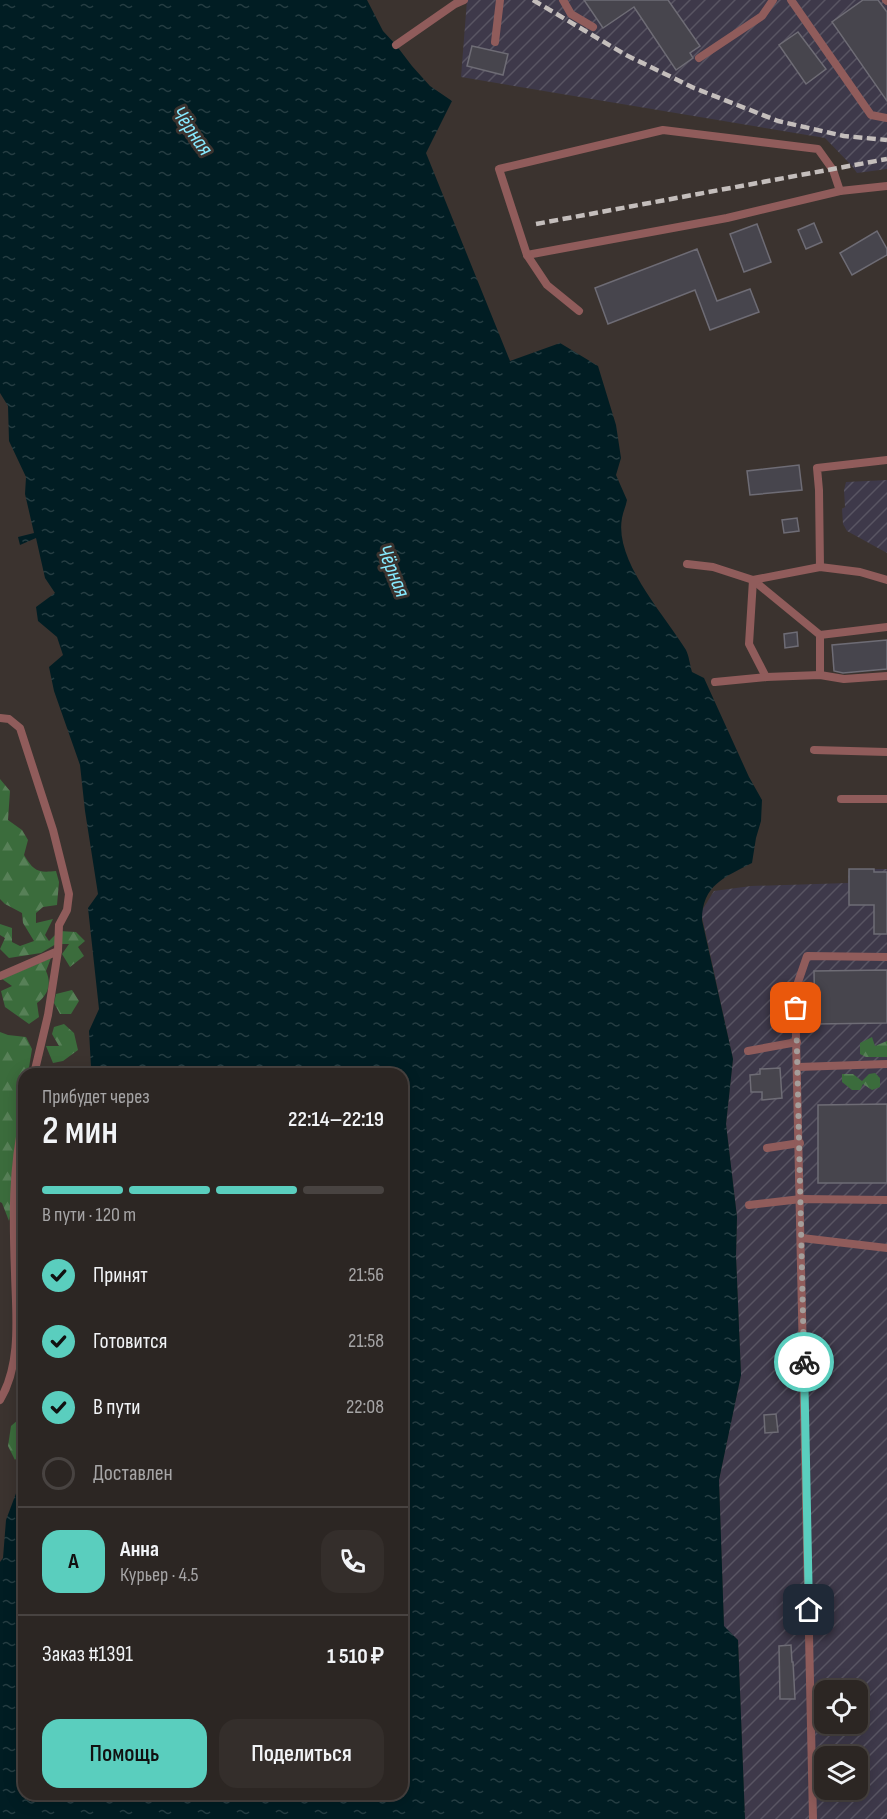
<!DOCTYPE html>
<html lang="ru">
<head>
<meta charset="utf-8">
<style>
  :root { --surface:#2c2623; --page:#342e2b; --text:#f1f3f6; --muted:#a6a5a6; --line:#484341; --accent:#5acebe }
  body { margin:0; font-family:"Sofia Sans Condensed",sans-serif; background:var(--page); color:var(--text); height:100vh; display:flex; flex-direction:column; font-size:22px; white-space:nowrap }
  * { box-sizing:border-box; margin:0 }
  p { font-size:20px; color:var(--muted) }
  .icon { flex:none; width:33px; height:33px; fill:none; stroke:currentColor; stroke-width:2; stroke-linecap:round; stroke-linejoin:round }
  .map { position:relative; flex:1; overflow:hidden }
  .panel { position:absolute; left:18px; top:1068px; width:390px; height:732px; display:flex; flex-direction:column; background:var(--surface); border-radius:18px; box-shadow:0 3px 15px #0003,0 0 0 2px var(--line) }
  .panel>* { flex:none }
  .controls { position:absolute; left:814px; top:1680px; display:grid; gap:12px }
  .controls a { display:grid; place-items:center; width:54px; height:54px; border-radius:12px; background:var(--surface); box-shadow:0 3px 15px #0003,0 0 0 2px var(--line); font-size:30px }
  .pin { position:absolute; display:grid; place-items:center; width:51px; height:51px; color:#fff; margin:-26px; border-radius:12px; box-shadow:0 3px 9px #0006 }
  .courier { position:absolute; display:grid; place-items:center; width:60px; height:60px; margin:-30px; border:4px solid #5acebe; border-radius:50%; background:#fff; color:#222; box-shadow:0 2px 8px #0007 }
  .headline em { font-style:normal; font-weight:600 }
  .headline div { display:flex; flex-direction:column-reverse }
  .headline { display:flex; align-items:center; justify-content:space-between; height:102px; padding:0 24px }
  h1 { font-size:39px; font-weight:600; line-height:45px }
  .bar { display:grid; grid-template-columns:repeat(4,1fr); gap:9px 6px; align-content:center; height:72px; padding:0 24px }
  .bar i { height:8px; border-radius:4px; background:var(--line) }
  .bar .on { background:var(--accent) }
  .bar p { grid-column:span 4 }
  .line { display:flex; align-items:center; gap:15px; padding:0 24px; border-top:2px solid var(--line) }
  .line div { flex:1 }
  .round { display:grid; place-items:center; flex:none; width:63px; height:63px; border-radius:18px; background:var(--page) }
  ol { padding:0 24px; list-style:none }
  li { display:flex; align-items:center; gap:18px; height:66px }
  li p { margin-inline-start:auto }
  li .icon { padding:6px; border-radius:50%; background:var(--accent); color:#111; stroke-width:4 }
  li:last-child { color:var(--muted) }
  li i { width:33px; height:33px; border:3px solid var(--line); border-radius:50% }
  .action { display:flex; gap:12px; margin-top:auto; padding:12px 24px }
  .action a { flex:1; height:69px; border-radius:18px; background:var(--accent); color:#111; font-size:24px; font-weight:600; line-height:69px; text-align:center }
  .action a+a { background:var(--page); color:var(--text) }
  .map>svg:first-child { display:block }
</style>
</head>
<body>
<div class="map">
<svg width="887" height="1819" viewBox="0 0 887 1819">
  <defs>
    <pattern id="industrial-furrows" width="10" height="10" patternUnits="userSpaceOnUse" patternTransform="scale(1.5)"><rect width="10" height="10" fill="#3e394a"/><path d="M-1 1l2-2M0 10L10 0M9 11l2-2" fill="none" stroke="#595563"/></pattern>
    <pattern id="forest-firs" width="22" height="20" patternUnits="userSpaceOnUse" patternTransform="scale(1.5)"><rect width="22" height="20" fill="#3b6c3c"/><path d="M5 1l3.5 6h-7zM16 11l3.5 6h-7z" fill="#578057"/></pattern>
    <pattern id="water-ripples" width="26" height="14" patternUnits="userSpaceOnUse" patternTransform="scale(1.5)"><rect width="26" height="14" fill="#011d23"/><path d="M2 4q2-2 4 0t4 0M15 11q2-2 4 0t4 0" fill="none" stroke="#253d42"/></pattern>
  </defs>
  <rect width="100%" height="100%" fill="#3b332f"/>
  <!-- industrial -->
  <g fill="url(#industrial-furrows)" fill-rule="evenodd">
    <path d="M467 0H887V169L857 173 852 166 825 138 461 77Z"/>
    <path d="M887 480V553L847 531 843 524 842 509 845 507 844 490 846 482Z"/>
    <path d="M849 869H887V1819H745L738 1640 724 1627 719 1480 741 1375 736 1256 737 1217 726 1124 733 1059 701 912 714 891 751 886 848 883ZM825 1690H858V1724H825ZM825 1756H858V1790H825Z"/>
  </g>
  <!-- forest -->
  <g fill="url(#forest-firs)">
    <path d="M0 779 10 791 8 820 22 830 28 840 24 855C34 871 37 873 56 871L59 882 57 905 43 907 36 913V923L53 919 45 935 49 941 59 931 76 932 85 941 78 947 84 956 70 967 62 954 69 944H56L41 953 9 958 0 949 5 938 0 935V924L12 928V942L20 946 34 941 23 923 22 913 5 904 0 899Z"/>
    <path d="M51 958 46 971C52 984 48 995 37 1003L39 1017 29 1024 5 1007 1 991 12 986 2 979Z"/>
    <path d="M72 990 79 1001 71 1014H60L54 1003 56 994Z"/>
    <path d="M64 1024 74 1033 78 1050 63 1061 53 1063 46 1046H59L52 1034 54 1027Z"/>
    <path d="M0 1032 8 1035 26 1037 32 1049 28 1074H24V1100L13 1163 11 1211 9 1221 2 1203 0 1202Z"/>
    <path d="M872 1037 875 1046 887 1041V1057H866L860 1054V1043Z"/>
    <path d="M875 1073 880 1078V1087L872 1090 863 1084 860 1090H852L842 1082V1074H853L862 1081 869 1074Z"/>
    <path d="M24 1137V1221H22L18 1216 17 1173Z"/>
    <path d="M19 1419 24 1424V1448L15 1460 8 1446 11 1426Z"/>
  </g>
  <!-- water -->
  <path fill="url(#water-ripples)" d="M0 0H367L383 31 396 45 412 66 430 86 452 101 426 153 510 361 560 343 598 366 616 425 621 458 616 475 627 500C626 506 623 512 622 518 614 561 665 615 686 650 689 656 690 665 692 672L704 678 749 777 762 800 761 821 756 838 752 863C725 877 702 885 702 920L733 1059 726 1124 737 1217 736 1256 741 1375 719 1480 724 1626 738 1640 745 1819H0V1562L3 1558 6 1520 21 1480 24 1477V1794H402V1074H90L91 1067 89 1031 99 1009 88 908 98 894 85 811 80 765 54 691 49 667 63 655 57 637 38 621 36 607 55 593 45 578 36 538 20 545 18 537 34 533 25 494 26 477 9 441 8 406 0 393Z"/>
  <!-- building -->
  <g fill="#47454d" stroke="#6e6c75" stroke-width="1.5">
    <path d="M584 0H668L700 46 690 53 693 58 676 70 634 7 603 28Z"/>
    <path d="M863 0H878L887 12V101L832 22Z"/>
    <path d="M798 32 826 69 806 84 779 45Z"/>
    <path d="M472 46 508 54 503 75 467 66Z"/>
    <path d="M814 223 822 242 806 249 798 230Z"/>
    <path d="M757 224 771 262 744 272 730 234Z"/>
    <path d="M877 231 887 249V255L852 275 840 253Z"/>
    <path d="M697 249 717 301 750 289 759 312 710 330 695 290 608 324 595 288Z"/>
    <path d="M799 465 802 490 750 495 747 471Z"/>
    <path d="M797 518 799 531 784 533 782 520Z"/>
    <path d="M797 632 798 646 785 648 784 634Z"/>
    <path d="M887 640V669L843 673 834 671 832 645Z"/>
    <path d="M849 869H874V872H887V934H874V905H849Z"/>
    <path d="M887 970V1023L815 1024 814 971Z"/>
    <path d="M780 1068 782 1098 762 1100V1092H751L750 1075 760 1074V1069Z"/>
    <path d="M887 1104V1183H818V1105Z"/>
    <path d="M776 1414 778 1432 765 1433 764 1415Z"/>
    <path d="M791 1645 792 1662H793L795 1699H780L779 1646Z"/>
  </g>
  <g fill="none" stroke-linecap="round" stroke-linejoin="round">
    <!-- lane -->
    <g stroke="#905c5b" stroke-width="8">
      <path d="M563 0 571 14 593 27"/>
      <path d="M791 0 871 115 887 118"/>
      <path d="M886 0 887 1"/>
      <path d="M495 42 500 0"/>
      <path d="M396 45 455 4 464 0"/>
      <path d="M699 58 762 16 773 0"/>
      <path d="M527 255 727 218 840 191 887 186"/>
      <path d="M579 311 547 285 527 255 499 169 663 130 818 149 833 170 840 191"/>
      <path d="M687 564 713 567 753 580 820 635V675"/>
      <path d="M820 567 819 490 817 468 887 460"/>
      <path d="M820 635 887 627"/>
      <path d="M766 677 749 644 753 580 820 567 860 572 887 580"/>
      <path d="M715 682 766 677 820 675 844 679 887 676"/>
      <path d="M0 718 9 719 20 728 53 830 69 894 67 910 59 925 58 951 0 976"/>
      <path d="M814 750 887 752"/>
      <path d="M841 799H887"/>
      <path d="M748 1051 797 1042"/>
      <path d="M798 1067 887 1064"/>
      <path d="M34 1074 48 1015 58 951"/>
      <path d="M767 1148 800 1143"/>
      <path d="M749 1205 801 1199 887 1200"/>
      <path d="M802 1238 887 1248"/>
      <path d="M0 1400C22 1363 16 1314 15 1273 13 1220 12 1168 24 1117"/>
      <path d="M813 1819 795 991 807 956 887 957"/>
    </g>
    <!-- rail -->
    <g stroke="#c4bebc" stroke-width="4.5" stroke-dasharray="9 4.5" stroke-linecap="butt">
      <path d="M533 0 626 55 694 88 778 121 844 136 887 140"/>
      <path d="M536 224 887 159"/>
    </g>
  </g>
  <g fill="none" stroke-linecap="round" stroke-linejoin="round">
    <!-- done -->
    <path stroke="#a49e9b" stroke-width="6" stroke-dasharray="0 10.8" d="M796 1008 804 1362"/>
    <!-- route -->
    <path stroke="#5acebe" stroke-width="8" d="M804 1362 809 1610"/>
  </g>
  <g text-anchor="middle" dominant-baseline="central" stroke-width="6" stroke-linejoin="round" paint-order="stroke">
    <!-- water labels -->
    <g font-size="22" font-style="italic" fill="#87eaff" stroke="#3b332f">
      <text transform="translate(192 131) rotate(55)">Чёрная</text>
      <text transform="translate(393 571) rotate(68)">Чёрная</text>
    </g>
  </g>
</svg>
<div class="controls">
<a><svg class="icon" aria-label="locate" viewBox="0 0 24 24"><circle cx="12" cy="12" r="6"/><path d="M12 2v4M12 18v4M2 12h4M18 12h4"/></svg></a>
<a><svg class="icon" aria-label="layers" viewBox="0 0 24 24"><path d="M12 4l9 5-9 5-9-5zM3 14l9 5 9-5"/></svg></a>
</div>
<div class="pin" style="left:796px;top:1008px;background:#ea580c"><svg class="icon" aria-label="bag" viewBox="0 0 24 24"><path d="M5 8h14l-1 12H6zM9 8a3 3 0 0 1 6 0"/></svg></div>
<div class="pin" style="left:809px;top:1610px;background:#1f2937"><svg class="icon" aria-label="home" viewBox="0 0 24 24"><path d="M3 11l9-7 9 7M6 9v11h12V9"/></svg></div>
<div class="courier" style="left:804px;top:1362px"><svg class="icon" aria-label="bike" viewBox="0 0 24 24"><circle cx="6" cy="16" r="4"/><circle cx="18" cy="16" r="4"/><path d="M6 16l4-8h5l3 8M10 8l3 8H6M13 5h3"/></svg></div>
<section class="panel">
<div class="headline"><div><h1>2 мин</h1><p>Прибудет через</p></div><em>22:14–22:19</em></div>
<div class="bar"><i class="on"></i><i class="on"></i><i class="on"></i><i></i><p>В пути · 120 m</p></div>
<ol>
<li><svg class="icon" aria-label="check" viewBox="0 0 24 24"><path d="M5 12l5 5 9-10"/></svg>Принят<p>21:56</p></li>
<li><svg class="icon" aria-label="check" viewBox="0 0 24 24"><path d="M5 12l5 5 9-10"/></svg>Готовится<p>21:58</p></li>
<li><svg class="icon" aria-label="check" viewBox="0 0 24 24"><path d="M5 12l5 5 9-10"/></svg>В пути<p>22:08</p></li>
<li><i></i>Доставлен</li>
</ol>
<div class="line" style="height:108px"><b class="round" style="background:var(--accent);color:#111">А</b><div><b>Анна</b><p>Курьер · 4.5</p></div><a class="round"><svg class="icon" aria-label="phone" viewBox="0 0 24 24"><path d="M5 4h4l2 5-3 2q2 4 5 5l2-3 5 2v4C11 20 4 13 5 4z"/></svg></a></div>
<div class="line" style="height:78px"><div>Заказ #1391</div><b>1 510 ₽</b></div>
<div class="action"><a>Помощь</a><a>Поделиться</a></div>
</section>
</div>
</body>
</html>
